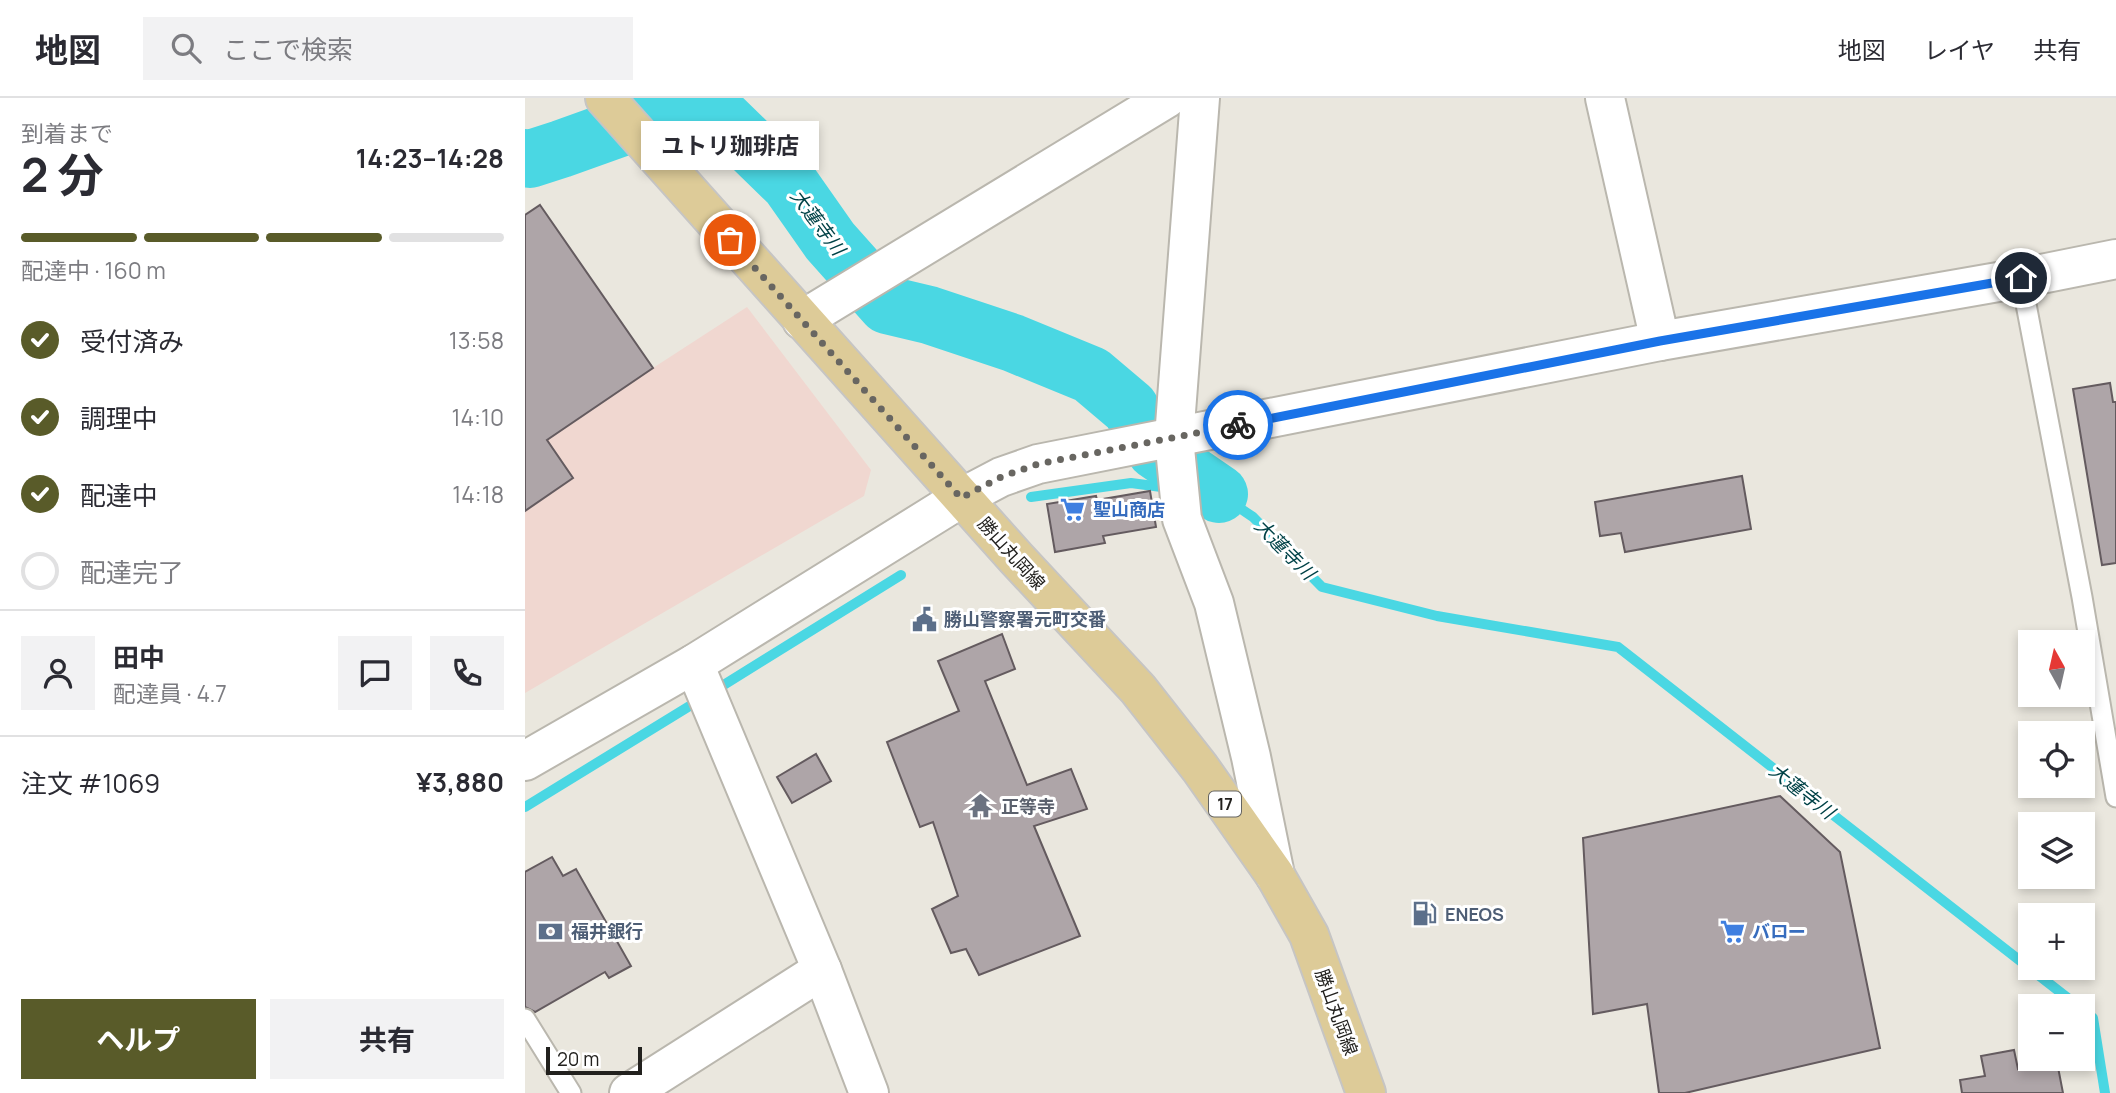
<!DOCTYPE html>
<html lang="ja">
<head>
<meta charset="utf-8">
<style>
  :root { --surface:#fff; --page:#f2f2f3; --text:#2b2b33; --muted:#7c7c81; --line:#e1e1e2; --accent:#595b29 }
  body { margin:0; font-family:Manrope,"Noto Sans JP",sans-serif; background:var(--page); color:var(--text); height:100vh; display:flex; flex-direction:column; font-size:26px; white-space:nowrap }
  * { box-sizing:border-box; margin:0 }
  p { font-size:23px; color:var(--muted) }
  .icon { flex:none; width:38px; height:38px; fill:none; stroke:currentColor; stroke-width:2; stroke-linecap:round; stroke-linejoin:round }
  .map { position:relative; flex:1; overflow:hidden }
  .panel { display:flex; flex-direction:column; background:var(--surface); width:525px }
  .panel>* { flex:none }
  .needle { width:46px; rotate:352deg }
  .tools { position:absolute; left:1493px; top:532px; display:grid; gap:14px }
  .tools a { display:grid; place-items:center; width:77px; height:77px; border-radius:0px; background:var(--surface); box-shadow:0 4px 10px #0003; font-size:35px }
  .scale { position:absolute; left:21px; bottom:18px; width:96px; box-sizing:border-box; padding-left:7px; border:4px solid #22211e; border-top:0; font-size:19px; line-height:24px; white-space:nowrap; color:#22211e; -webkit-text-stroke:5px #fff; paint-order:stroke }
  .pin { position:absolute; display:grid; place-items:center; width:60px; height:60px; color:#fff; margin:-30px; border:4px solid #fff; border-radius:50%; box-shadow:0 2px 7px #0007 }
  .courier { position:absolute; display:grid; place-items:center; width:70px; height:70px; margin:-35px; border:5px solid #1a73e8; border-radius:50%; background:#fff; color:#222; box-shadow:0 2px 9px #0007 }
  .bubble { position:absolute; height:49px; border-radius:0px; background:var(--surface); box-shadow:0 4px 10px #0003; font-size:23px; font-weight:700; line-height:49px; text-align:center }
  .summary em { font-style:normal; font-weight:700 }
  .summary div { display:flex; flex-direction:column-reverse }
  .summary { display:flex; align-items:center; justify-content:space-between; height:119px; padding:0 21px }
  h1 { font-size:46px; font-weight:700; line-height:52px }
  .bar { display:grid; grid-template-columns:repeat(4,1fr); gap:10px 7px; align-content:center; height:84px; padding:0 21px }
  .bar i { height:9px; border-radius:5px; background:var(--line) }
  .bar .selected { background:var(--accent) }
  .bar p { grid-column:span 4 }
  .line { display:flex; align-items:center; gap:18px; padding:0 21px; border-top:2px solid var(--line) }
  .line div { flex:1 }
  .round { display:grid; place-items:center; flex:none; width:74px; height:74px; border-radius:0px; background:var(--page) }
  ol { padding:0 21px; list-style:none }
  li { display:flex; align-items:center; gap:21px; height:77px }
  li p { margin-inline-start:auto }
  li .icon { padding:7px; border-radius:50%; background:var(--accent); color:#fff; stroke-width:4 }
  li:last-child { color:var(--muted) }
  li i { width:38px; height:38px; border:4px solid var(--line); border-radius:50% }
  .action { display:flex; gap:14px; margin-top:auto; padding:14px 21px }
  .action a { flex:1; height:80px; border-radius:0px; background:var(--accent); color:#fff; font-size:28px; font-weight:700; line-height:80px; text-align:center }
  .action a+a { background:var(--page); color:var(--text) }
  header { display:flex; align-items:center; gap:42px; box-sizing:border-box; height:98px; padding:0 35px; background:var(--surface); border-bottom:2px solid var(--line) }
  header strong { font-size:33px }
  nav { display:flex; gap:38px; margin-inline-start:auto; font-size:24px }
  .search { width:490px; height:63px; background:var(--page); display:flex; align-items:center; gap:18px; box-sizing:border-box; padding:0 24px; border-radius:0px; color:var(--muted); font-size:26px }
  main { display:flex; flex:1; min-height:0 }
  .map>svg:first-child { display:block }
</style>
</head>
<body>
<header>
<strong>地図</strong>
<div class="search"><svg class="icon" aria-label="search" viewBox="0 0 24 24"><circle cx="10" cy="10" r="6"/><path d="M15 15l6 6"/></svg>ここで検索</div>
<nav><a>地図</a><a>レイヤ</a><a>共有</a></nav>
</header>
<main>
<section class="panel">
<div class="summary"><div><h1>2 分</h1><p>到着まで</p></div><em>14:23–14:28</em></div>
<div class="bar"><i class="selected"></i><i class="selected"></i><i class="selected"></i><i></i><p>配達中 · 160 m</p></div>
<ol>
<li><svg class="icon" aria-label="check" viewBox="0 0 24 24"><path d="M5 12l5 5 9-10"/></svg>受付済み<p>13:58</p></li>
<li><svg class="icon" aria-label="check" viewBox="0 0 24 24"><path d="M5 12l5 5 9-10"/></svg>調理中<p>14:10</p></li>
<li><svg class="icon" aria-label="check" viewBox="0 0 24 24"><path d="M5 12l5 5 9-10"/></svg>配達中<p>14:18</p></li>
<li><i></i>配達完了</li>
</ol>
<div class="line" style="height:126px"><a class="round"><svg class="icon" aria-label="person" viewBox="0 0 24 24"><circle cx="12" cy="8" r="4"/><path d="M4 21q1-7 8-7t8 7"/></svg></a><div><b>田中</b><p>配達員 · 4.7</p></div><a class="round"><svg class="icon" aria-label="chat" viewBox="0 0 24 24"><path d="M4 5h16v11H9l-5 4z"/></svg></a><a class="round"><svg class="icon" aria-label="phone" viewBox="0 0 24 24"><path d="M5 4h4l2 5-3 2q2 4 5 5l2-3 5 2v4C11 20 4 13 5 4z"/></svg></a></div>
<div class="line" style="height:91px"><div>注文 #1069</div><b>¥3,880</b></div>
<div class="action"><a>ヘルプ</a><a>共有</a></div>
</section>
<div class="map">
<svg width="1591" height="995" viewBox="0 0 1591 995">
  <rect width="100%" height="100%" fill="#eae7de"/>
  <!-- commercial -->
  <path fill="#f0d7d0" d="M15 107 128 270 222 209 346 372 339 398 0 595V117Z"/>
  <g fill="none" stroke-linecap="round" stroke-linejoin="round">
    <!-- stream -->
    <g stroke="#4ad7e3" stroke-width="10">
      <path d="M663 392 694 396 728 419 797 489 912 518 1093 549 1553 908"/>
      <path d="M506 399 606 385 644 390"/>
      <path d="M189 593 376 477"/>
      <path d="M0 709 176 601"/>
      <path d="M1558 912 1568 920 1580 995"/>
    </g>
    <!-- river -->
    <path stroke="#4ad7e3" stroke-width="58" d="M0 60 5 61 36 51 159 7 190 13 265 86 305 143 362 207 404 217 488 245 566 277 605 310 630 352 694 396"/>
  </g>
  <!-- building -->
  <g fill="#aea5a8" stroke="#645b5f" stroke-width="2">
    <path d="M15 107 128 270 22 342 48 380 0 413V117Z"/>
    <path d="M1585 285 1588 304H1591V465L1577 467 1548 291Z"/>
    <path d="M1217 378 1226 431 1100 454 1096 435 1075 438 1070 404Z"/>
    <path d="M625 393 631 429 578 438 580 445 530 454 522 406 571 398 572 402Z"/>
    <path d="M477 536 490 571 460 583 502 687 546 671 562 711 509 728 555 838 454 877 441 851 426 855 407 811 433 798 408 724 395 729 362 644 434 613 413 563Z"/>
    <path d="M291 656 306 683 267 705 252 679Z"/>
    <path d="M1255 698 1315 754 1355 950 1160 995H1134L1122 906 1068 916 1058 740Z"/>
    <path d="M27 759 38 778 51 771 106 868 84 880 80 874 10 914 0 909V774Z"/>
    <path d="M1489 952 1493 971 1532 964 1538 995H1437L1435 982 1460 978 1456 958Z"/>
  </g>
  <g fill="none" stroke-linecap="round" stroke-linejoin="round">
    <defs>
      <g id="service">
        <path d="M1496 180 1557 499 1591 699"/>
        <path d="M0 921 46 995"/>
      </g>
      <g id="minor">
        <path d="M675 0 649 340 657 421 689 505 726 659 750 777"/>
        <path d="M1080 0 1135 243"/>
        <path d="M277 222 642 0"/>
        <path d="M169 566 297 872 344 995"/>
        <path d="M104 995 297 872"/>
      </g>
      <path id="tertiary" d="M0 663 169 566 436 400 476 379 513 366 1135 243 1496 180 1591 161"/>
      <path id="primary" d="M80 0 491 460 613 591 675 670 750 777 784 837 841 995"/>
    </defs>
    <!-- service casing -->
    <use href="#service" stroke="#bab7ae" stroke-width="23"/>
    <!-- minor casing -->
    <use href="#minor" stroke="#bab7ae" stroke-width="42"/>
    <!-- tertiary casing -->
    <use href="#tertiary" stroke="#bab7ae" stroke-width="42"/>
    <!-- primary casing -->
    <use href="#primary" stroke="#c6c5c4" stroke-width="42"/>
    <!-- service -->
    <use href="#service" stroke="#fff" stroke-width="19"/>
    <!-- minor -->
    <use href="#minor" stroke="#fff" stroke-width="38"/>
    <!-- tertiary -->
    <use href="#tertiary" stroke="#fff" stroke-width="38"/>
    <!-- primary -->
    <use href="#primary" stroke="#ddcb98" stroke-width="38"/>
  </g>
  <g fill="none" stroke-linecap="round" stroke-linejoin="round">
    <!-- done -->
    <path stroke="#686661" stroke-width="7" stroke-dasharray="0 12.6" d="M205 142 436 400 476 379 513 366 713 327"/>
    <!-- route -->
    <path stroke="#1a73e8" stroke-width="9" d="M713 327 1135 243 1496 180"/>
  </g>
  <!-- icons -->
  <defs>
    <symbol id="supermarket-bare" viewBox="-9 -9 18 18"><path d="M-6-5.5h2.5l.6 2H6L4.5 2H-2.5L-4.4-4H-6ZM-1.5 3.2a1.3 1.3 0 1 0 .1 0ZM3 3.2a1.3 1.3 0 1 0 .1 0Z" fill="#3f7fe0" stroke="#fff" stroke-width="2.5" paint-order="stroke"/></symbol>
    <symbol id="civic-bare" viewBox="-9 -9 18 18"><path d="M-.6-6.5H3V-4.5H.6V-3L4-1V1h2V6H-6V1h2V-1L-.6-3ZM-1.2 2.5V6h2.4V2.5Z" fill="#5c6f8a" stroke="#fff" stroke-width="2.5" paint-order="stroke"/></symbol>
    <symbol id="temple-bare" viewBox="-9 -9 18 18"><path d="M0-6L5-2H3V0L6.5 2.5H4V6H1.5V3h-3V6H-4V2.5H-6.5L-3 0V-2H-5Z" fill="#6b7280" stroke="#fff" stroke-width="2.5" paint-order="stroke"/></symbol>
    <symbol id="fuel-bare" viewBox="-9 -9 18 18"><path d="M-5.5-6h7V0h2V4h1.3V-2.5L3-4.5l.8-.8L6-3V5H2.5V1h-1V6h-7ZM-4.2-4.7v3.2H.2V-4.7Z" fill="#5c6f8a" stroke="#fff" stroke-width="2.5" paint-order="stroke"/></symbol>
    <symbol id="bank-bare" viewBox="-9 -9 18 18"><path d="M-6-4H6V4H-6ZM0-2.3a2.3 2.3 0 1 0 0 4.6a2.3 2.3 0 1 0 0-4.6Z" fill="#5c6f8a" stroke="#fff" stroke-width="2.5" paint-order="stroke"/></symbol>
  </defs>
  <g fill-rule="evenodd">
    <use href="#supermarket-bare" x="530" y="394" width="35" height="35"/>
    <use href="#civic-bare" x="382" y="504" width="35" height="35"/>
    <use href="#temple-bare" x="438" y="690" width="35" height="35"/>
    <use href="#fuel-bare" x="882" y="798" width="35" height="35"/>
    <use href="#bank-bare" x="8" y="816" width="35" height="35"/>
    <use href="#supermarket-bare" x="1190" y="816" width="35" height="35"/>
  </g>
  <g text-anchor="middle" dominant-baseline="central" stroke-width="6" stroke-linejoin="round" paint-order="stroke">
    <!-- shield labels -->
    <rect fill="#fff" stroke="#646462" stroke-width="2" x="684" y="693.5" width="32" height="25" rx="5"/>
    <g font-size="16" font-weight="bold" fill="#22211e">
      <text x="700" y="706">17</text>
    </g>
    <!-- shop labels -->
    <g font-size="18" font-weight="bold" fill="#366cbe" stroke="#fff" text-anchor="start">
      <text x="568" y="411">聖山商店</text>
      <text x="1227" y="833">バロー</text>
    </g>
    <!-- street labels -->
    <g font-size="18" fill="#22211e" stroke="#fff">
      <text transform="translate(487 455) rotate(48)">勝山丸岡線</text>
      <text transform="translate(812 914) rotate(70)">勝山丸岡線</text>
    </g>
    <!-- service labels -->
    <g font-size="18" font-weight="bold" fill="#4e5e75" stroke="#fff" text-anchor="start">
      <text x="419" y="521">勝山警察署元町交番</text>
      <text x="920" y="816">ENEOS</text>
      <text x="46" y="833">福井銀行</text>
    </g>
    <!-- worship labels -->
    <g font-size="18" font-weight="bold" fill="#5b616d" stroke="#fff" text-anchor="start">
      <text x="476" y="708">正等寺</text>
    </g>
    <!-- water labels -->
    <g font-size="19" font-style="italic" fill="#004247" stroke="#fff">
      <text transform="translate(293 124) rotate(53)">大蓮寺川</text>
      <text transform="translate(760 451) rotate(45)">大蓮寺川</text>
      <text transform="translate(1277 693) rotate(38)">大蓮寺川</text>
    </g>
  </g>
</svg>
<div class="tools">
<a><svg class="needle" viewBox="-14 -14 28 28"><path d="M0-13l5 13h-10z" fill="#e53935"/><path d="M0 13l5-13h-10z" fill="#7c7c81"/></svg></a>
<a><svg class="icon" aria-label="locate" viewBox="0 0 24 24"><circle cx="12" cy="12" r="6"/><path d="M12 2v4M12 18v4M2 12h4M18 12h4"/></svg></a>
<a><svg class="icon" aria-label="layers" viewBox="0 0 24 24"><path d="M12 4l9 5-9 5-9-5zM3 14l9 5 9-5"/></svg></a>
<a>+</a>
<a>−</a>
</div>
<div class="scale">20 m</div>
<div class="pin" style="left:205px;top:142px;background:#ea580c"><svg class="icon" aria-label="bag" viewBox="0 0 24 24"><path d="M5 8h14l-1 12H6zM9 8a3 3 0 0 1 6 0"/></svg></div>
<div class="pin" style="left:1496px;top:180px;background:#1f2937"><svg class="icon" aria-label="home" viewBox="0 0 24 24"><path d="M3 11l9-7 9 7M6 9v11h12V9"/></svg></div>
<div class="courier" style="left:713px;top:327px"><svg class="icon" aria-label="bike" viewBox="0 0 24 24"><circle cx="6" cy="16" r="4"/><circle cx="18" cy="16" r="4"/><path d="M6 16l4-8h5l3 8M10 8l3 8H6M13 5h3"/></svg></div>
<div class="bubble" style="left:116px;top:23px;width:178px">ユトリ珈琲店</div>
</div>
</main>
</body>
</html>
